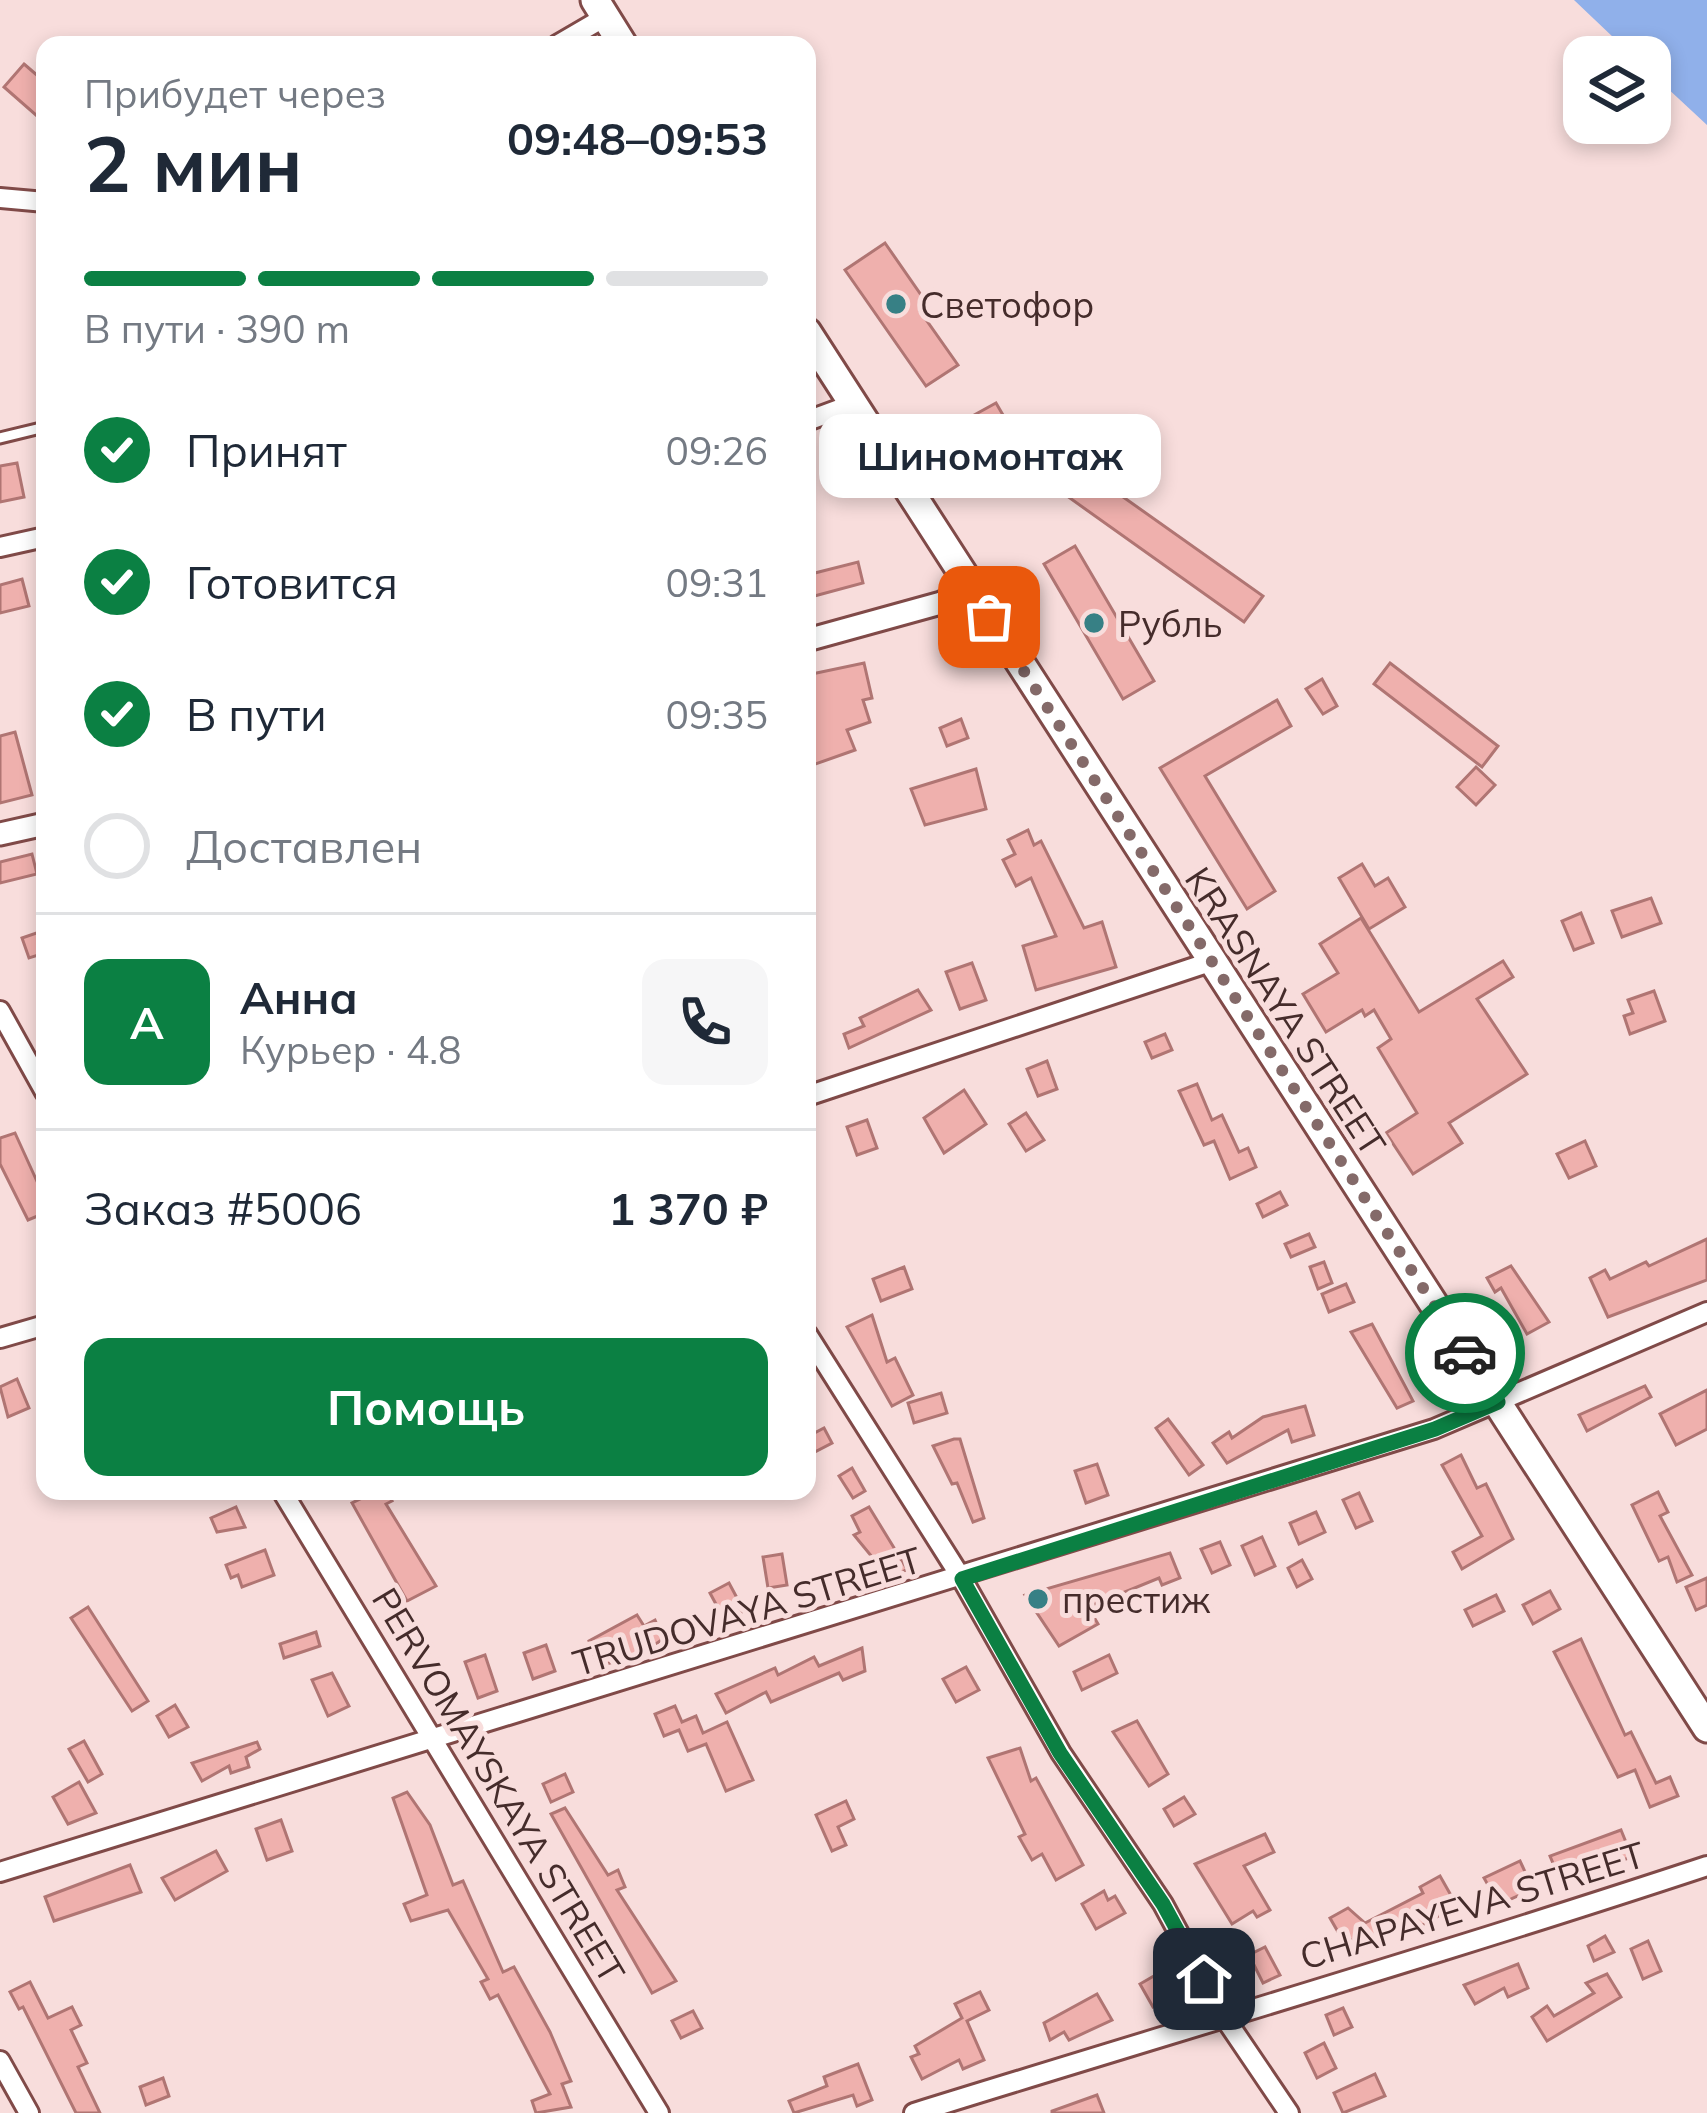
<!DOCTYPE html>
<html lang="ru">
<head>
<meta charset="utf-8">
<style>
  :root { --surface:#fff; --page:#f6f6f7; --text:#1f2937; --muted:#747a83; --line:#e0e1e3; --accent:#0b8043 }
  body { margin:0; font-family:Mulish,sans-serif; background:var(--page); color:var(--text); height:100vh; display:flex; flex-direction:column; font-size:45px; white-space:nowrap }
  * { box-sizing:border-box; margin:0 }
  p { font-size:39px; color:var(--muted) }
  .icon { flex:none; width:66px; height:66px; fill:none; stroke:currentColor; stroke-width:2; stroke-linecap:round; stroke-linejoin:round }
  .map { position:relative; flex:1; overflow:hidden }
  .side { position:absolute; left:36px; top:36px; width:780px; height:1464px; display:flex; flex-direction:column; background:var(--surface); border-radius:24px; box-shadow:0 6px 18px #0003 }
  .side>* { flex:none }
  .tools { position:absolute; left:1563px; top:36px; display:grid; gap:24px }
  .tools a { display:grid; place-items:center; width:108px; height:108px; border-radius:24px; background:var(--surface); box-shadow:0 6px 18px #0003; font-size:60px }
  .pin { position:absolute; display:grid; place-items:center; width:102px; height:102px; color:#fff; margin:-51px; border-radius:24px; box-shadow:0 6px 18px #0006 }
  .courier { position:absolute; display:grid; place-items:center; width:120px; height:120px; margin:-60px; border:9px solid #0b8043; border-radius:50%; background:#fff; color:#222; box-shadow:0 3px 15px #0007 }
  .bubble { position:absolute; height:84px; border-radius:24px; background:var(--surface); box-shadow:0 6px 18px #0003; font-size:39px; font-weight:700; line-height:84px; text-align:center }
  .headline em { font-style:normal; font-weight:700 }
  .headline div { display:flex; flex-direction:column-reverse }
  .headline { display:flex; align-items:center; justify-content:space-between; height:204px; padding:0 48px }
  h1 { font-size:78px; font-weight:700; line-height:90px }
  .bar { display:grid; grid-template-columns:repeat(4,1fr); gap:18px 12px; align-content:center; height:144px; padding:0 48px }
  .bar i { height:15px; border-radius:9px; background:var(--line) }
  .bar .selected { background:var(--accent) }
  .bar p { grid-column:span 4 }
  .line { display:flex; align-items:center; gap:30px; padding:0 48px; border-top:3px solid var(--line) }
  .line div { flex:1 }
  .round { display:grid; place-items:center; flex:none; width:126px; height:126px; border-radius:24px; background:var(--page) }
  ol { padding:0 48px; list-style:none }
  li { display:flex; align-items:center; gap:36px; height:132px }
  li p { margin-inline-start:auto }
  li .icon { padding:12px; border-radius:50%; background:var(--accent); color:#fff; stroke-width:4 }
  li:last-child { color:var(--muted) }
  li i { width:66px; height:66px; border:6px solid var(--line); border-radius:50% }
  .cta { display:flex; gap:24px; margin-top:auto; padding:24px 48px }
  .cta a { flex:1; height:138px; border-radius:24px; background:var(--accent); color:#fff; font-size:48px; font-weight:700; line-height:138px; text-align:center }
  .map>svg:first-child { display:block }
</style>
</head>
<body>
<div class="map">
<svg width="1707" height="2113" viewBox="0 0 1707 2113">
  <rect width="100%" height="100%" fill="#f8dddc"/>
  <!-- water -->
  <path fill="#90b0ea" d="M1574 0H1707V125L1650 72V57H1634Z"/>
  <!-- building -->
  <g fill="#efb0ad" stroke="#b07573" stroke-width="3">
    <path d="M24 64 45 82V123L4 87Z"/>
    <path d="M885 243 928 305 920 311 958 365 926 386 845 270Z"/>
    <path d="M996 403 1010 427 979 444 965 420Z"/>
    <path d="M17 463 24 497 0 502V466Z"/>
    <path d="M1085 470 1263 596 1244 622 1067 496Z"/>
    <path d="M1075 546 1154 681 1123 699 1044 564Z"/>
    <path d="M858 562 863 583 807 598V575Z"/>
    <path d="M22 579 29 606 0 613V585Z"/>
    <path d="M864 663 872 698 863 700 870 722 847 730 855 750 807 767V675Z"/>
    <path d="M1390 663 1498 746 1482 767 1374 684Z"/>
    <path d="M1322 679 1337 706 1323 714 1306 689Z"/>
    <path d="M1277 700 1291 726 1205 776 1275 891 1247 909 1160 768Z"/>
    <path d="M961 719 968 738 947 746 940 728Z"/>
    <path d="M15 732 32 795 0 803V736Z"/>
    <path d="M1476 767 1495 785 1476 805 1457 787Z"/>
    <path d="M976 769 986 809 925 825 911 789Z"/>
    <path d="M1028 830 1034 845 1041 841 1084 928 1102 922 1116 967 1036 990 1023 946 1056 936 1031 878 1016 886 1003 860 1015 854 1008 840Z"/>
    <path d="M32 854 37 874 0 883V862Z"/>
    <path d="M1362 864 1375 886 1388 878 1405 907 1369 929 1339 878Z"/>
    <path d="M1651 898 1661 923 1622 937 1612 911Z"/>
    <path d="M1581 913 1593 943 1574 950 1562 921Z"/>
    <path d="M1361 918 1419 1012 1503 961 1513 977 1477 999 1527 1074 1449 1123 1462 1143 1413 1174 1386 1133 1417 1113 1378 1048 1391 1039 1374 1010 1365 1016 1362 1010 1326 1032 1303 994 1338 973 1320 944Z"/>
    <path d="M45 930V953L29 958 22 938Z"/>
    <path d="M972 963 986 1000 960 1009 946 972Z"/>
    <path d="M918 990 931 1010 849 1048 844 1034 864 1026 860 1018Z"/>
    <path d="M1654 991 1665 1021 1630 1034 1624 1016 1633 1013 1628 1000Z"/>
    <path d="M1165 1034 1172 1050 1152 1058 1145 1042Z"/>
    <path d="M1047 1061 1057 1089 1038 1096 1027 1069Z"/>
    <path d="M1197 1084 1212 1120 1222 1115 1239 1152 1248 1148 1256 1167 1230 1179 1214 1141 1204 1145 1179 1091Z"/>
    <path d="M964 1090 986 1124 944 1153 924 1118Z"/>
    <path d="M1026 1113 1044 1140 1026 1151 1009 1124Z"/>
    <path d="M867 1120 877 1148 857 1155 847 1127Z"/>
    <path d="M15 1133 45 1199V1213L28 1220 0 1164V1138Z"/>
    <path d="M1585 1141 1596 1166 1569 1178 1557 1154Z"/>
    <path d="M1280 1192 1287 1205 1263 1217 1257 1204Z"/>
    <path d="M1309 1234 1315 1247 1291 1257 1285 1244Z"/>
    <path d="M1707 1239V1280L1608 1317 1590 1278 1605 1270 1610 1279 1646 1262 1649 1266Z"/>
    <path d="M1324 1262 1332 1283 1318 1289 1310 1267Z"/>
    <path d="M1511 1266 1549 1322 1527 1334 1501 1288 1495 1292 1487 1278Z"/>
    <path d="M904 1267 912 1289 881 1301 873 1279Z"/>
    <path d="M1346 1284 1354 1302 1329 1312 1322 1294Z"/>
    <path d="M872 1315 887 1362 895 1358 913 1395 892 1406 847 1327Z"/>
    <path d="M1372 1324 1413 1401 1397 1408 1351 1332Z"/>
    <path d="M17 1379 29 1408 8 1417 0 1387Z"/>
    <path d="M1645 1386 1651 1397 1587 1431 1579 1415Z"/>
    <path d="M1707 1390V1429L1676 1445 1660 1414Z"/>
    <path d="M941 1393 947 1413 914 1423 908 1403Z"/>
    <path d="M1305 1406 1314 1435 1292 1442 1288 1430 1227 1463 1213 1443 1229 1432 1232 1438 1263 1417Z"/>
    <path d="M1168 1419 1203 1465 1189 1475 1156 1428Z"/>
    <path d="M824 1428 832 1443 807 1456V1437Z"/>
    <path d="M954 1439H960L984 1518 973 1522 957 1483 952 1484 933 1446Z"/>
    <path d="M1461 1455 1477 1488 1486 1484 1513 1539 1462 1569 1453 1552 1482 1536 1442 1465Z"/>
    <path d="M1097 1464 1108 1495 1086 1503 1075 1471Z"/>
    <path d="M852 1468 865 1491 853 1498 839 1476Z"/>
    <path d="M361 1491H386L392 1501 386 1504 436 1586 407 1601 352 1503 364 1497Z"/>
    <path d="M1658 1492 1668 1512 1660 1516 1692 1575 1677 1582 1668 1557 1659 1561 1632 1505Z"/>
    <path d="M1359 1493 1372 1521 1356 1528 1343 1500Z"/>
    <path d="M236 1507 245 1527 217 1532 211 1518Z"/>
    <path d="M869 1507 907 1569 891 1580 854 1535 860 1532 852 1516Z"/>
    <path d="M1316 1512 1325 1532 1299 1544 1290 1523Z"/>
    <path d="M1262 1537 1275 1566 1255 1575 1242 1546Z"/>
    <path d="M1220 1542 1230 1565 1212 1573 1201 1549Z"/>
    <path d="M265 1550 274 1575 242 1587 238 1575 231 1578 226 1565Z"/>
    <path d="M1170 1553 1180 1578 1162 1585 1159 1578 1088 1607 1098 1624 1059 1646 1025 1595Z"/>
    <path d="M782 1554 787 1585 768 1588 763 1557Z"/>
    <path d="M1302 1560 1312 1579 1297 1587 1288 1568Z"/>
    <path d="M1707 1578V1605L1696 1610 1686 1587Z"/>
    <path d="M729 1583 744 1611 725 1621 710 1593Z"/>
    <path d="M1550 1591 1560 1609 1533 1624 1523 1605Z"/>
    <path d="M1496 1595 1504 1611 1473 1626 1465 1610Z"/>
    <path d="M88 1607 148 1701 132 1711 71 1618Z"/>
    <path d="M637 1615 644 1626 655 1620 663 1639 638 1656 598 1666 589 1641Z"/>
    <path d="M316 1632 320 1646 284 1658 280 1644Z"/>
    <path d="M1581 1639 1625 1735 1631 1732 1656 1783 1670 1777 1678 1796 1650 1807 1635 1770 1618 1777 1554 1652Z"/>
    <path d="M546 1645 555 1671 533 1679 524 1653Z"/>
    <path d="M862 1648 865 1671 843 1680 839 1673 771 1702 766 1692 726 1713 716 1694 775 1668 778 1675 814 1657 819 1666Z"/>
    <path d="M485 1655 497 1691 478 1698 465 1662Z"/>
    <path d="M1109 1655 1117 1673 1082 1690 1074 1672Z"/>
    <path d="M966 1667 979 1690 956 1702 943 1679Z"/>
    <path d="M332 1673 349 1706 328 1716 312 1680Z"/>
    <path d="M175 1705 188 1727 169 1737 157 1716Z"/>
    <path d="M675 1706 682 1722 696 1716 703 1733 727 1722 753 1780 726 1791 706 1744 688 1751 679 1730 664 1736 655 1714Z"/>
    <path d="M1137 1721 1168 1774 1149 1786 1113 1732Z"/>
    <path d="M84 1741 102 1774 88 1782 69 1749Z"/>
    <path d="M257 1742 260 1749 246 1757 249 1767 231 1773 229 1766 202 1781 192 1763Z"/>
    <path d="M1020 1748 1031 1781 1036 1778 1083 1865 1056 1880 1042 1854 1032 1860 1019 1837 1025 1834 988 1758Z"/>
    <path d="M565 1774 573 1792 551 1802 543 1784Z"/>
    <path d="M79 1782 96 1813 68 1824 53 1797Z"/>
    <path d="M407 1792 430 1825 453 1885 463 1881 503 1972 514 1967 550 2032 571 2081 562 2084 571 2107 536 2113 532 2101 550 2094 498 1995 490 1999 481 1982 488 1979 448 1910 411 1921 404 1904 427 1895 393 1798Z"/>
    <path d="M1184 1797 1195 1814 1174 1826 1164 1809Z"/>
    <path d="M846 1801 854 1819 838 1827 846 1845 832 1851 816 1815Z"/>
    <path d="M565 1808 608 1875 618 1870 625 1887 617 1890 676 1981 652 1993 551 1814Z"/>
    <path d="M281 1820 292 1851 267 1860 256 1829Z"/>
    <path d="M1621 1830 1632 1857 1560 1880 1550 1856Z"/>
    <path d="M1265 1834 1274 1852 1244 1866 1270 1910 1257 1917 1253 1911 1232 1924 1195 1864Z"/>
    <path d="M216 1851 227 1871 175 1900 162 1878Z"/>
    <path d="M1520 1861 1533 1889 1489 1909 1482 1897 1492 1892 1484 1878Z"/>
    <path d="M130 1865 141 1892 54 1921 45 1897Z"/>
    <path d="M1440 1876 1457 1906 1402 1936 1397 1926 1356 1949 1351 1940 1345 1944 1330 1918 1348 1908 1365 1923 1423 1893 1420 1887Z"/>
    <path d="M1104 1891 1108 1900 1115 1896 1125 1913 1096 1929 1082 1904Z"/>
    <path d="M1605 1936 1614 1952 1594 1961 1588 1946Z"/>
    <path d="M1648 1941 1661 1971 1643 1979 1631 1949Z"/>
    <path d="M1265 1947 1280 1975 1263 1983 1249 1955Z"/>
    <path d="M1518 1964 1528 1988 1508 1997 1504 1988 1475 2004 1464 1985Z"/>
    <path d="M1159 1973 1172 1997 1153 2007 1140 1984Z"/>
    <path d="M1607 1974 1621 1997 1547 2041 1532 2017 1547 2006 1554 2016 1594 1993 1586 1983Z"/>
    <path d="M30 1982 48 2018 72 2007 81 2025 71 2030 87 2063 78 2067 100 2113H76L23 2007 19 2009 10 1992Z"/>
    <path d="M980 1992 989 2010 967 2021 984 2060 963 2069 959 2060 922 2079 911 2057 919 2054 915 2046 962 2018 955 2004Z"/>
    <path d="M1097 1994 1112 2020 1069 2040 1064 2032 1050 2040 1044 2023Z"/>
    <path d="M1343 2008 1352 2027 1334 2035 1326 2015Z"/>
    <path d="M693 2011 702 2028 681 2038 672 2021Z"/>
    <path d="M1324 2043 1336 2068 1317 2078 1305 2053Z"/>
    <path d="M858 2064 872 2100 857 2106 853 2095 794 2113 789 2101 827 2086 824 2077Z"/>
    <path d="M1375 2074 1385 2096 1343 2113 1334 2093Z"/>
    <path d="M163 2078 169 2096 146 2105 140 2087Z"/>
    <path d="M1097 2095 1104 2113H1052V2111Z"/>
  </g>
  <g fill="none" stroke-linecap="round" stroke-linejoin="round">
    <defs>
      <path id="service" d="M0 438 45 427"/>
      <g id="minor">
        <path d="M557 45 605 17"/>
        <path d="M0 198 45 202"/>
        <path d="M807 421 853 404"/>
        <path d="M0 547 45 537"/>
        <path d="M0 1011 45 1092"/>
        <path d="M807 1096 1210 962"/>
        <path d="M807 1334 962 1579 1061 1753 1163 1904 1224 2017 1289 2113"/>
        <path d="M0 1338 45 1325"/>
        <path d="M282 1491 659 2113"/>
        <path d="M0 1872 1434 1429 1707 1312"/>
        <path d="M0 2061 29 2113"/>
        <path d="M914 2113C1178 2031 1444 1953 1707 1866"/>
      </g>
      <g id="tertiary">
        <path d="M807 640 941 603 971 589"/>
        <path d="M0 834 45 824"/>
      </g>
      <g id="primary">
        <path d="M595 0 623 45"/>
        <path d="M807 332 1707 1728"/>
      </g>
    </defs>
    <!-- service casing -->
    <use href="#service" stroke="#804a48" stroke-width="15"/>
    <!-- minor casing -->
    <use href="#minor" stroke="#804a48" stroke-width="24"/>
    <!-- tertiary casing -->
    <use href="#tertiary" stroke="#804a48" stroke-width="27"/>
    <!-- primary casing -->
    <use href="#primary" stroke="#804a48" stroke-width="33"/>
    <!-- service -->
    <use href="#service" stroke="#fff" stroke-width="9"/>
    <!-- minor -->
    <use href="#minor" stroke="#fff" stroke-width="18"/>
    <!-- tertiary -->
    <use href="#tertiary" stroke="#fff" stroke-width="21"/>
    <!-- primary -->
    <use href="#primary" stroke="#fff" stroke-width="27"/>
  </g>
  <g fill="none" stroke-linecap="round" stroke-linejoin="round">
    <!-- done -->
    <path stroke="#846a69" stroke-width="12" stroke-dasharray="0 21.6" d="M989 617 1465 1353"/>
    <!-- route -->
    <path stroke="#0b8043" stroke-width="15" d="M1204 1979 1163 1904 1060 1753 962 1579 1435 1429 1498 1402 1465 1353"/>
  </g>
  <!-- markers -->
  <g fill="#378085" stroke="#f8dddc" stroke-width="4.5">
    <circle cx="896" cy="304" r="12"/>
    <circle cx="1094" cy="623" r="12"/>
    <circle cx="1038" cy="1599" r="12"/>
  </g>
  <g text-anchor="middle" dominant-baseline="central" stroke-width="10" stroke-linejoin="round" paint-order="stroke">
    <!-- poi labels -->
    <g font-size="36" fill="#452c2b" stroke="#f8dddc" text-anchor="start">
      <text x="920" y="304">Светофор</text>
      <text x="1118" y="623">Рубль</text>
      <text x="1062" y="1599">престиж</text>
    </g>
    <!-- street labels -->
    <g font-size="36" fill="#452c2b" stroke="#f8dddc">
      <text transform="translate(1286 1011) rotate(57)">KRASNAYA STREET</text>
      <text transform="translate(747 1611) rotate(-17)">TRUDOVAYA STREET</text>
      <text transform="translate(499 1785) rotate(59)">PERVOMAYSKAYA STREET</text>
      <text transform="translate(1472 1905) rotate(-17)">CHAPAYEVA STREET</text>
    </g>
  </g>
</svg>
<div class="tools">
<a><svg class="icon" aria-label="layers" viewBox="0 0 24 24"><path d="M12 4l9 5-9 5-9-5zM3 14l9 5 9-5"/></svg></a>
</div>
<div class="pin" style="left:989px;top:617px;background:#ea580c"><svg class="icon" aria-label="bag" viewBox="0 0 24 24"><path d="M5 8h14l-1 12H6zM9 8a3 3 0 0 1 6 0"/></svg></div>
<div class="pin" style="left:1204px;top:1979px;background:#1f2937"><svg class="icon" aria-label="home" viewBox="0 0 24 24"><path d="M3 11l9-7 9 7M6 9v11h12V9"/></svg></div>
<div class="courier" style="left:1465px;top:1353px"><svg class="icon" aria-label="car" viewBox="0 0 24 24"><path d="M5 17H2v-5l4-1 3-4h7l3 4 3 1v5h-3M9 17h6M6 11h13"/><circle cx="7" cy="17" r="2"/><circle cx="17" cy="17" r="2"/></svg></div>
<div class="bubble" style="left:819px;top:414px;width:342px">Шиномонтаж</div>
<section class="side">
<div class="headline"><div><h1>2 мин</h1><p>Прибудет через</p></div><em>09:48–09:53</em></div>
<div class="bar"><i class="selected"></i><i class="selected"></i><i class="selected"></i><i></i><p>В пути · 390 m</p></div>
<ol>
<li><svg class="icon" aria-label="check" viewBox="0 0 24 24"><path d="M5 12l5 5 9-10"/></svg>Принят<p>09:26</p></li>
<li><svg class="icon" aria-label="check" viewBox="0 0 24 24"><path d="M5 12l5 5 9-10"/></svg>Готовится<p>09:31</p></li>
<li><svg class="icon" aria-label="check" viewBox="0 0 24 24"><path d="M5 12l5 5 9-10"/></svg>В пути<p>09:35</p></li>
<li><i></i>Доставлен</li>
</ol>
<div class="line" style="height:216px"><b class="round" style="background:var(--accent);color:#fff">А</b><div><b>Анна</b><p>Курьер · 4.8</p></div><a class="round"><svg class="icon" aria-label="phone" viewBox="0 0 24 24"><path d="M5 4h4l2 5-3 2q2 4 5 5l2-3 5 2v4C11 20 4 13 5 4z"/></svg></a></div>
<div class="line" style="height:156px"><div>Заказ #5006</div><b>1 370 ₽</b></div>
<div class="cta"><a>Помощь</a></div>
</section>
</div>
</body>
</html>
